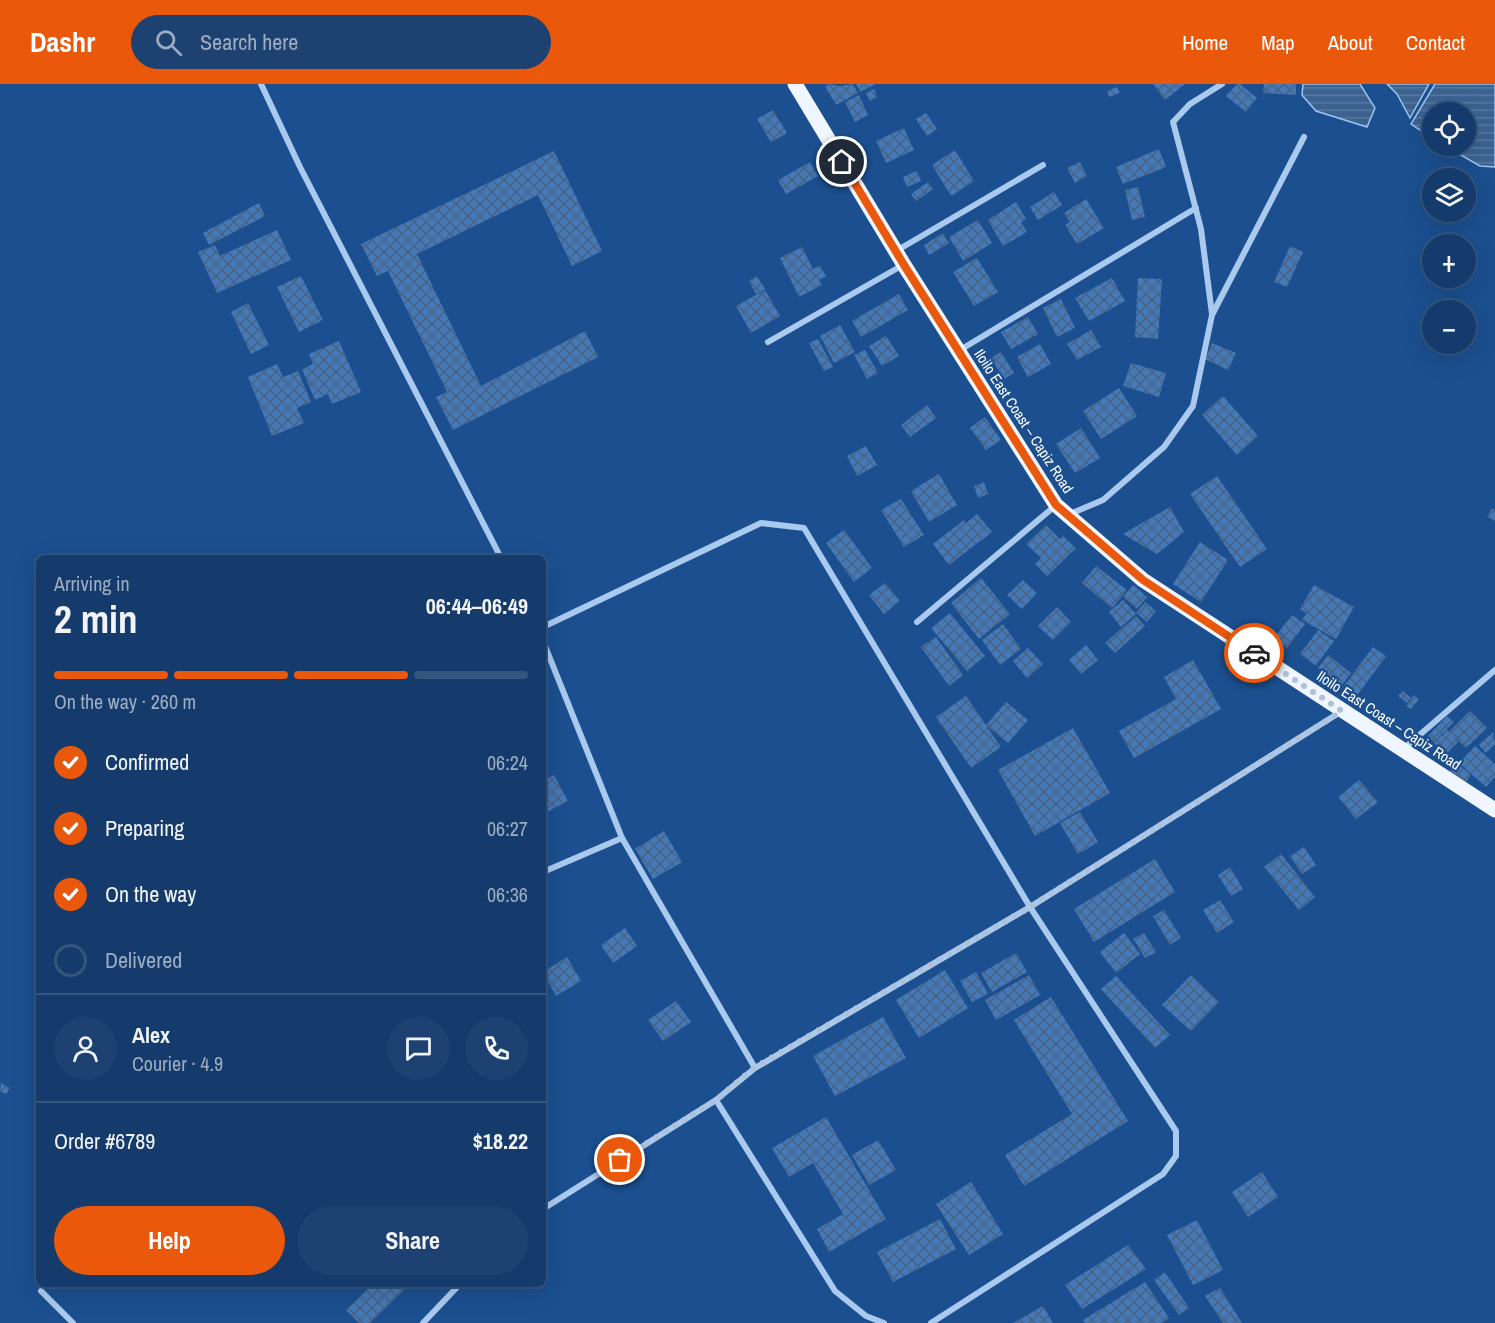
<!DOCTYPE html>
<html lang="en">
<head>
<meta charset="utf-8">
<style>
  :root { --surface:#143b6b; --page:#1d4271; --text:#f1f3f6; --muted:#9dadc1; --line:#33557e; --accent:#ea580c }
  body { margin:0; font-family:"Archivo Narrow",sans-serif; background:var(--page); color:var(--text); height:100vh; display:flex; flex-direction:column; font-size:22px; white-space:nowrap }
  * { box-sizing:border-box; margin:0 }
  p { font-size:20px; color:var(--muted) }
  .icon { flex:none; width:33px; height:33px; fill:none; stroke:currentColor; stroke-width:2; stroke-linecap:round; stroke-linejoin:round }
  .map { position:relative; flex:1; overflow:hidden }
  .drawer { position:absolute; left:36px; top:471px; width:510px; height:732px; display:flex; flex-direction:column; background:var(--surface); border-radius:9px; box-shadow:0 6px 24px #0002,0 0 0 2px var(--line) }
  .drawer>* { flex:none }
  .tools { position:absolute; left:1422px; top:18px; display:grid; gap:12px }
  .tools a { display:grid; place-items:center; width:54px; height:54px; border-radius:50%; background:var(--surface); box-shadow:0 6px 24px #0002,0 0 0 2px var(--line); font-size:30px }
  .pin { position:absolute; display:grid; place-items:center; width:51px; height:51px; color:#fff; margin:-26px; border:3px solid #fff; border-radius:50%; box-shadow:0 2px 6px #0007 }
  .courier { position:absolute; display:grid; place-items:center; width:60px; height:60px; margin:-30px; border:4px solid #ea580c; border-radius:50%; background:#fff; color:#222; box-shadow:0 2px 8px #0007 }
  .overview em { font-style:normal; font-weight:700 }
  .overview div { display:flex; flex-direction:column-reverse }
  .overview { display:flex; align-items:center; justify-content:space-between; height:102px; padding:0 18px }
  h1 { font-size:39px; font-weight:700; line-height:45px }
  .bar { display:grid; grid-template-columns:repeat(4,1fr); gap:9px 6px; align-content:center; height:72px; padding:0 18px }
  .bar i { height:8px; border-radius:4px; background:var(--line) }
  .bar .current { background:var(--accent) }
  .bar p { grid-column:span 4 }
  .line { display:flex; align-items:center; gap:15px; padding:0 18px; border-top:2px solid var(--line) }
  .line div { flex:1 }
  .round { display:grid; place-items:center; flex:none; width:63px; height:63px; border-radius:32px; background:var(--page) }
  ol { padding:0 18px; list-style:none }
  li { display:flex; align-items:center; gap:18px; height:66px }
  li p { margin-inline-start:auto }
  li .icon { padding:6px; border-radius:50%; background:var(--accent); color:#fff; stroke-width:4 }
  li:last-child { color:var(--muted) }
  li i { width:33px; height:33px; border:3px solid var(--line); border-radius:50% }
  .cta { display:flex; gap:12px; margin-top:auto; padding:12px 18px }
  .cta a { flex:1; height:69px; border-radius:36px; background:var(--accent); color:#fff; font-size:24px; font-weight:700; line-height:69px; text-align:center }
  .cta a+a { background:var(--page); color:var(--text) }
  header { display:flex; align-items:center; gap:36px; box-sizing:border-box; height:84px; padding:0 30px; background:var(--accent); color:#fff }
  header strong { font-size:28px }
  nav { display:flex; gap:33px; margin-inline-start:auto; font-size:21px }
  .search { width:420px; height:54px; background:var(--page); display:flex; align-items:center; gap:15px; box-sizing:border-box; padding:0 21px; border-radius:33px; color:var(--muted); font-size:22px }
  .map>svg:first-child { display:block }
</style>
</head>
<body>
<header>
<strong>Dashr</strong>
<div class="search"><svg class="icon" aria-label="search" viewBox="0 0 24 24"><circle cx="10" cy="10" r="6"/><path d="M15 15l6 6"/></svg>Search here</div>
<nav><a>Home</a><a>Map</a><a>About</a><a>Contact</a></nav>
</header>
<div class="map">
<svg width="1495" height="1239" viewBox="0 0 1495 1239">
  <defs>
    <pattern id="water-rules" width="6" height="5" patternUnits="userSpaceOnUse" patternTransform="scale(1.5)"><rect width="6" height="5" fill="#3c6290"/><path d="M0 2.5h6" fill="none" stroke="#597aa1"/></pattern>
    <pattern id="building-cross-hatch" width="8" height="8" patternUnits="userSpaceOnUse" patternTransform="scale(1.5)"><rect width="8" height="8" fill="#4478b7"/><path d="M0 0l8 8M0 8l8-8" fill="none" stroke="#486282"/></pattern>
  </defs>
  <rect width="100%" height="100%" fill="#1b4f8f"/>
  <!-- water -->
  <g fill="url(#water-rules)" stroke="#9cc4f0" stroke-width="1.5">
    <path d="M1303 0H1360L1375 24 1367 43 1316 27 1302 11Z"/>
    <path d="M1387 0H1429L1410 34 1397 10Z"/>
    <path d="M1435 0H1495V83L1480 82 1445 62H1466V28H1432V54L1411 40Z"/>
  </g>
  <!-- building -->
  <g fill="url(#building-cross-hatch)">
    <path d="M829 0 840 2 853 0 858 9 836 21 825 2Z"/>
    <path d="M856 0H876L860 8Z"/>
    <path d="M1153 0H1185L1165 16Z"/>
    <path d="M1237 0H1240L1257 14 1246 28 1226 12Z"/>
    <path d="M1264 0H1296V11L1263 9Z"/>
    <path d="M1117 3 1120 9 1109 13 1107 7Z"/>
    <path d="M874 5 877 13 870 17 866 9Z"/>
    <path d="M859 11 868 31 855 38 845 18Z"/>
    <path d="M773 26 787 49 771 58 757 35Z"/>
    <path d="M926 29 937 45 927 52 916 35Z"/>
    <path d="M904 44 914 66 886 79 876 57Z"/>
    <path d="M1159 65 1166 83 1123 100 1116 83Z"/>
    <path d="M955 66 974 97 951 112 932 81Z"/>
    <path d="M554 67 602 167 572 182 538 111 417 170 481 302 585 247 598 273 453 346 436 313 447 308 388 187 377 192 361 160Z"/>
    <path d="M810 78 818 92 786 110 778 96Z"/>
    <path d="M1080 78 1087 92 1075 99 1067 84Z"/>
    <path d="M917 87 921 97 907 103 903 93Z"/>
    <path d="M928 98 933 105 916 117 911 110Z"/>
    <path d="M1138 103 1145 133 1132 136 1125 106Z"/>
    <path d="M1054 108 1062 121 1038 136 1030 123Z"/>
    <path d="M1086 115 1104 144 1077 160 1065 141 1070 138 1064 129Z"/>
    <path d="M1016 118 1026 135 1021 138 1027 148 1003 162 988 136Z"/>
    <path d="M259 119 265 132 209 161 203 149Z"/>
    <path d="M978 136 992 159 963 177 949 153Z"/>
    <path d="M277 146 291 176 217 209 198 168 215 161 220 172Z"/>
    <path d="M943 149 949 159 929 171 924 161Z"/>
    <path d="M1290 162 1303 168 1287 203 1274 198Z"/>
    <path d="M802 163 813 185 820 182 826 192 819 196 822 201 799 213 780 174Z"/>
    <path d="M977 174 998 208 974 222 953 188Z"/>
    <path d="M301 192 323 236 299 248 277 203Z"/>
    <path d="M757 192 765 205 756 210 749 197Z"/>
    <path d="M1112 194 1125 217 1089 237 1075 214Z"/>
    <path d="M1138 194 1162 195 1158 255 1135 253Z"/>
    <path d="M765 206 780 232 751 249 736 222Z"/>
    <path d="M899 210 908 226 861 253 852 237Z"/>
    <path d="M1061 215 1075 244 1057 253 1043 224Z"/>
    <path d="M248 219 269 261 251 270 231 228Z"/>
    <path d="M1028 233 1038 250 1011 265 1001 248Z"/>
    <path d="M840 241 855 268 834 279 820 252Z"/>
    <path d="M1091 246 1101 263 1077 276 1067 260Z"/>
    <path d="M886 252 899 272 882 282 869 262Z"/>
    <path d="M818 255 833 283 824 287 809 259Z"/>
    <path d="M339 257 361 308 332 320 328 310 315 316 302 285 313 280 309 270Z"/>
    <path d="M1212 259 1236 269 1228 286 1205 275Z"/>
    <path d="M1040 260 1051 280 1028 293 1017 273Z"/>
    <path d="M865 266 878 289 867 295 854 271Z"/>
    <path d="M1001 268 1014 289 1004 295 991 274Z"/>
    <path d="M1131 279 1166 289 1159 313 1123 302Z"/>
    <path d="M277 280 283 293 298 287 311 318 297 324 304 339 272 352 248 293Z"/>
    <path d="M1119 304 1137 332 1101 355 1083 327Z"/>
    <path d="M1223 312 1258 352 1237 371 1202 331Z"/>
    <path d="M927 321 936 334 910 353 901 341Z"/>
    <path d="M985 333 1001 356 986 366 970 344Z"/>
    <path d="M1081 344 1100 374 1075 389 1056 360Z"/>
    <path d="M866 362 877 381 857 392 847 372Z"/>
    <path d="M939 390 957 421 929 438 911 407Z"/>
    <path d="M1217 392 1267 465 1240 483 1190 410Z"/>
    <path d="M984 398 988 410 978 414 974 402Z"/>
    <path d="M901 415 924 451 904 463 881 426Z"/>
    <path d="M1170 423 1184 448 1157 470 1123 450Z"/>
    <path d="M1492 424 1495 426V437L1487 433Z"/>
    <path d="M977 430 992 448 981 457 976 452 980 457 949 481 933 460 964 436 966 439Z"/>
    <path d="M1046 441 1060 455 1063 452 1076 464 1047 492 1035 480 1041 474 1026 460Z"/>
    <path d="M844 446 872 484 854 498 826 459Z"/>
    <path d="M1200 458 1228 476 1201 518 1173 500Z"/>
    <path d="M1096 482 1127 506 1112 524 1082 499Z"/>
    <path d="M981 494 1010 530 979 555 951 519Z"/>
    <path d="M1023 496 1037 509 1022 525 1007 511Z"/>
    <path d="M885 499 900 517 884 530 869 511Z"/>
    <path d="M1133 501 1147 513 1137 525 1123 513Z"/>
    <path d="M1314 501 1354 523 1336 555 1302 536 1306 529 1300 525Z"/>
    <path d="M1123 516 1136 530 1121 543 1109 528Z"/>
    <path d="M1145 518 1156 527 1147 538 1136 529Z"/>
    <path d="M1057 523 1071 538 1053 556 1038 542Z"/>
    <path d="M950 529 985 572 967 587 931 544Z"/>
    <path d="M1292 531 1305 540 1287 564 1274 554Z"/>
    <path d="M1136 532 1145 542 1115 569 1105 559Z"/>
    <path d="M1003 540 1021 565 1000 581 982 556Z"/>
    <path d="M1318 546 1334 557 1316 582 1300 570Z"/>
    <path d="M936 553 963 591 949 602 921 563Z"/>
    <path d="M1086 561 1098 576 1081 590 1069 576Z"/>
    <path d="M1373 563 1386 572 1356 613 1343 603Z"/>
    <path d="M1028 564 1043 580 1027 594 1013 577Z"/>
    <path d="M1328 571 1351 589 1342 601 1318 584Z"/>
    <path d="M1193 576 1221 625 1134 674 1119 647 1176 615 1164 593Z"/>
    <path d="M1403 607 1411 614 1407 619 1398 612Z"/>
    <path d="M1414 611 1419 615 1411 625 1406 622Z"/>
    <path d="M966 612 1001 663 971 684 936 633Z"/>
    <path d="M1006 618 1028 636 1008 659 986 641Z"/>
    <path d="M1470 627 1487 644 1466 664 1452 651 1458 658 1446 670 1434 659 1447 646 1449 648Z"/>
    <path d="M1447 632 1454 638 1434 658 1428 652Z"/>
    <path d="M1073 644 1110 709 1035 752 998 686Z"/>
    <path d="M1493 648 1495 660 1486 669 1479 661Z"/>
    <path d="M1475 662 1495 680V693L1486 703 1459 679Z"/>
    <path d="M1456 679 1471 690 1466 698 1450 687Z"/>
    <path d="M554 691 568 717 543 730V697Z"/>
    <path d="M1359 696 1378 718 1356 735 1338 713Z"/>
    <path d="M1080 728 1098 758 1078 770 1060 739Z"/>
    <path d="M664 747 682 778 653 795 635 765Z"/>
    <path d="M1304 763 1316 781 1302 790 1290 772Z"/>
    <path d="M1281 770 1315 813 1299 826 1264 783Z"/>
    <path d="M1155 775 1175 808 1094 858 1074 825Z"/>
    <path d="M1230 783 1243 805 1231 812 1218 791Z"/>
    <path d="M1220 816 1234 838 1217 849 1203 826Z"/>
    <path d="M1164 826 1181 854 1170 861 1153 832Z"/>
    <path d="M625 844 637 862 613 879 601 861Z"/>
    <path d="M1124 849 1140 870 1116 889 1100 868Z"/>
    <path d="M1144 849 1156 868 1145 874 1133 855Z"/>
    <path d="M1016 869 1027 888 992 908 981 889Z"/>
    <path d="M567 873 581 897 556 912 543 888Z"/>
    <path d="M945 886 968 924 919 954 896 916Z"/>
    <path d="M976 888 988 910 972 918 960 897Z"/>
    <path d="M1029 891 1040 911 996 936 985 916Z"/>
    <path d="M1191 891 1219 918 1191 947 1162 921Z"/>
    <path d="M1116 892 1170 951 1155 964 1101 905Z"/>
    <path d="M1051 913 1128 1037 1024 1102 1005 1071 1072 1030 1014 936Z"/>
    <path d="M676 917 691 938 663 957 648 936Z"/>
    <path d="M883 933 906 974 835 1012 813 972Z"/>
    <path d="M1 999 10 1004 6 1010 0 1007Z"/>
    <path d="M826 1033 886 1135 829 1168 817 1145 843 1130 813 1079 789 1093 772 1064Z"/>
    <path d="M878 1056 896 1086 869 1101 852 1071Z"/>
    <path d="M1262 1088 1278 1113 1248 1133 1232 1108Z"/>
    <path d="M971 1098 1003 1150 969 1171 936 1120Z"/>
    <path d="M940 1135 956 1165 893 1198 877 1168Z"/>
    <path d="M1197 1136 1223 1186 1193 1201 1167 1151Z"/>
    <path d="M1128 1161 1146 1185 1082 1225 1065 1201Z"/>
    <path d="M1165 1188 1189 1224 1179 1231 1154 1196Z"/>
    <path d="M1145 1198 1169 1234 1162 1239H1085L1083 1236Z"/>
    <path d="M373 1200H406L408 1202 370 1239H359L346 1226Z"/>
    <path d="M1220 1204 1242 1239H1223L1205 1212Z"/>
    <path d="M1043 1222 1053 1239H1013Z"/>
  </g>
  <g fill="none" stroke-linecap="round" stroke-linejoin="round">
    <!-- minor -->
    <g stroke="#a9c9ee" stroke-width="6">
      <path d="M261 0 300 83 501 474"/>
      <path d="M896 167 1043 81"/>
      <path d="M1212 230 1201 145 1173 38 1190 20 1222 0"/>
      <path d="M768 258 903 181"/>
      <path d="M960 266 1196 124"/>
      <path d="M1070 430 1103 416 1164 363 1193 322 1212 231 1304 53"/>
      <path d="M917 538 1055 422"/>
      <path d="M543 543 761 439 804 444 1030 823 1176 1047V1072L1163 1090 931 1239"/>
      <path d="M543 557 622 754 755 984 1030 823 1342 627"/>
      <path d="M1402 666 1495 586"/>
      <path d="M543 788 622 754"/>
      <path d="M716 1016 835 1207 866 1232 884 1239"/>
      <path d="M543 1125 716 1016 755 984"/>
      <path d="M41 1207 73 1239"/>
      <path d="M423 1239 460 1200"/>
    </g>
    <!-- primary -->
    <path stroke="#f0f6ff" stroke-width="15" d="M795 0 904 181 1056 421 1143 496 1495 726"/>
  </g>
  <g fill="none" stroke-linecap="round" stroke-linejoin="round">
    <!-- done -->
    <path stroke="#afc1d8" stroke-width="6" stroke-dasharray="0 10.8" d="M620 1076 716 1016 754 984 1030 823 1342 627 1254 569"/>
    <!-- route -->
    <path stroke="#ea580c" stroke-width="8" d="M842 78 904 181 1056 421 1143 496 1254 569"/>
  </g>
  <g text-anchor="middle" dominant-baseline="central" stroke-width="4.5" stroke-linejoin="round" paint-order="stroke">
    <!-- street labels -->
    <g font-size="15" fill="#fff" stroke="#1b4f8f">
      <text transform="translate(1024 337) rotate(57)">Iloilo East Coast – Capiz Road</text>
      <text transform="translate(1389 636) rotate(33)">Iloilo East Coast – Capiz Road</text>
    </g>
  </g>
</svg>
<div class="tools">
<a><svg class="icon" aria-label="locate" viewBox="0 0 24 24"><circle cx="12" cy="12" r="6"/><path d="M12 2v4M12 18v4M2 12h4M18 12h4"/></svg></a>
<a><svg class="icon" aria-label="layers" viewBox="0 0 24 24"><path d="M12 4l9 5-9 5-9-5zM3 14l9 5 9-5"/></svg></a>
<a>+</a>
<a>−</a>
</div>
<div class="pin" style="left:620px;top:1076px;background:#ea580c"><svg class="icon" aria-label="bag" viewBox="0 0 24 24"><path d="M5 8h14l-1 12H6zM9 8a3 3 0 0 1 6 0"/></svg></div>
<div class="pin" style="left:842px;top:78px;background:#1f2937"><svg class="icon" aria-label="home" viewBox="0 0 24 24"><path d="M3 11l9-7 9 7M6 9v11h12V9"/></svg></div>
<div class="courier" style="left:1254px;top:569px"><svg class="icon" aria-label="car" viewBox="0 0 24 24"><path d="M5 17H2v-5l4-1 3-4h7l3 4 3 1v5h-3M9 17h6M6 11h13"/><circle cx="7" cy="17" r="2"/><circle cx="17" cy="17" r="2"/></svg></div>
<section class="drawer">
<div class="overview"><div><h1>2 min</h1><p>Arriving in</p></div><em>06:44–06:49</em></div>
<div class="bar"><i class="current"></i><i class="current"></i><i class="current"></i><i></i><p>On the way · 260 m</p></div>
<ol>
<li><svg class="icon" aria-label="check" viewBox="0 0 24 24"><path d="M5 12l5 5 9-10"/></svg>Confirmed<p>06:24</p></li>
<li><svg class="icon" aria-label="check" viewBox="0 0 24 24"><path d="M5 12l5 5 9-10"/></svg>Preparing<p>06:27</p></li>
<li><svg class="icon" aria-label="check" viewBox="0 0 24 24"><path d="M5 12l5 5 9-10"/></svg>On the way<p>06:36</p></li>
<li><i></i>Delivered</li>
</ol>
<div class="line" style="height:108px"><a class="round"><svg class="icon" aria-label="person" viewBox="0 0 24 24"><circle cx="12" cy="8" r="4"/><path d="M4 21q1-7 8-7t8 7"/></svg></a><div><b>Alex</b><p>Courier · 4.9</p></div><a class="round"><svg class="icon" aria-label="chat" viewBox="0 0 24 24"><path d="M4 5h16v11H9l-5 4z"/></svg></a><a class="round"><svg class="icon" aria-label="phone" viewBox="0 0 24 24"><path d="M5 4h4l2 5-3 2q2 4 5 5l2-3 5 2v4C11 20 4 13 5 4z"/></svg></a></div>
<div class="line" style="height:78px"><div>Order #6789</div><b>$18.22</b></div>
<div class="cta"><a>Help</a><a>Share</a></div>
</section>
</div>
</body>
</html>
